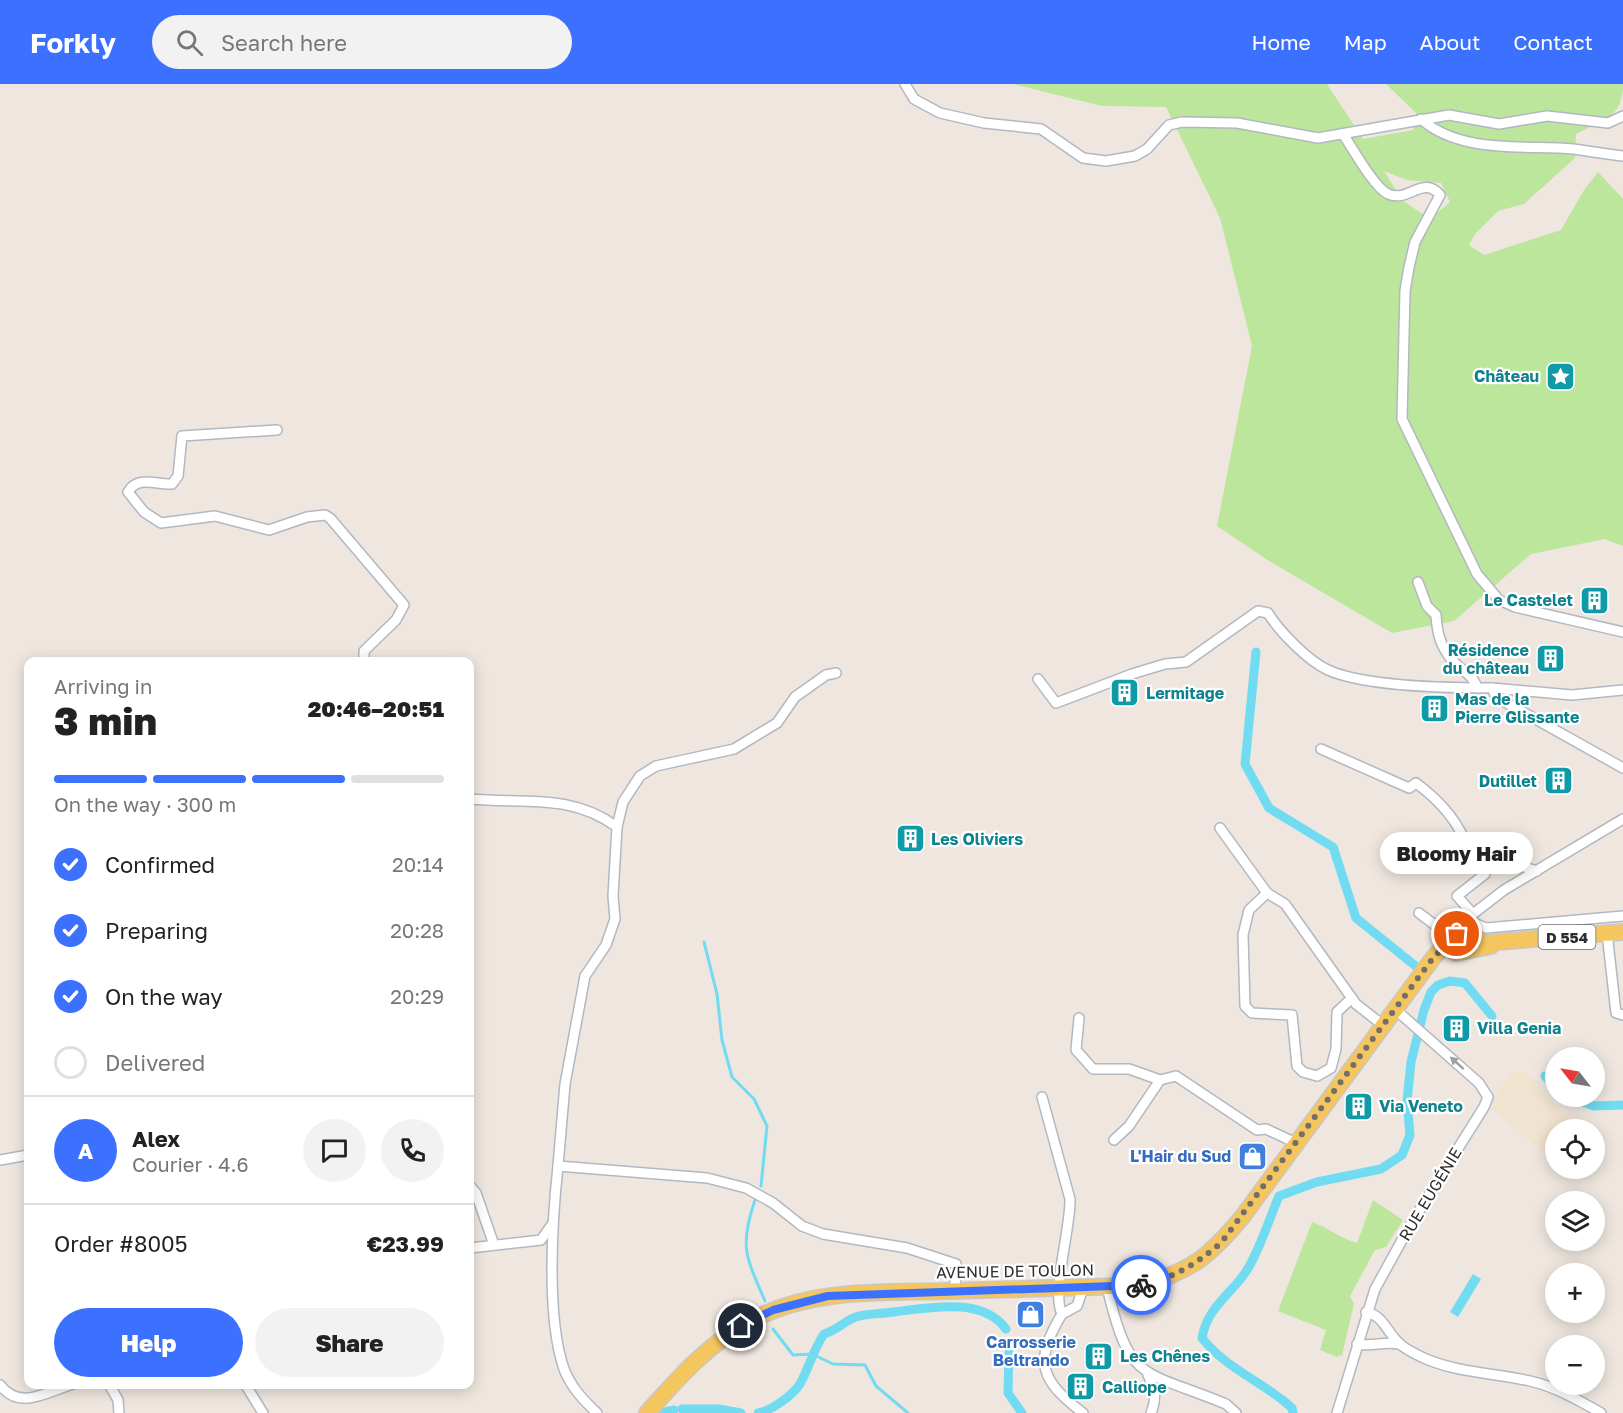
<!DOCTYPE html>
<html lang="en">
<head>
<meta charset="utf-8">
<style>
  :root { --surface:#fff; --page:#f2f2f2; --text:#222; --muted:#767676; --line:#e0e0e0; --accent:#3c71ff }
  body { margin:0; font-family:"Golos Text",sans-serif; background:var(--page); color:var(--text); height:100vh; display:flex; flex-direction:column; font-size:22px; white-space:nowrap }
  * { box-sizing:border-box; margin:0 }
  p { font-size:20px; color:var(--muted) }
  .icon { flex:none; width:33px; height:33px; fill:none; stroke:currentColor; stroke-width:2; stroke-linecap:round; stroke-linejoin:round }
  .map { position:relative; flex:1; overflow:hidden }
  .sheet { position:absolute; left:24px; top:573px; width:450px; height:732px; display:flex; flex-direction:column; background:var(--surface); border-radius:12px; box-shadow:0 3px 15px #0003 }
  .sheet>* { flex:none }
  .needle { width:39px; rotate:301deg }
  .controls { position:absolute; left:1545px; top:963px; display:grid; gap:12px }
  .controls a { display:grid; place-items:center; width:60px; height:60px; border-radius:50%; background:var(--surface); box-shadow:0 3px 15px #0003; font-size:30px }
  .pin { position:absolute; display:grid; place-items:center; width:51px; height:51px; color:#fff; margin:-26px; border:3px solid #fff; border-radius:50%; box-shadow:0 2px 6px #0007 }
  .courier { position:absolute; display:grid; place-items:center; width:60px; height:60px; margin:-30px; border:4px solid #3c71ff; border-radius:50%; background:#fff; color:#222; box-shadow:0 2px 8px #0007 }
  .bubble { position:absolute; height:42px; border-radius:21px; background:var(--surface); box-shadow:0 3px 15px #0003; font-size:20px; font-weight:800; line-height:42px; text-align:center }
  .headline em { font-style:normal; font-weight:800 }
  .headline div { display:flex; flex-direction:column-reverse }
  .headline { display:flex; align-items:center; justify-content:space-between; height:102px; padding:0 30px }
  h1 { font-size:39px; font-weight:800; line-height:45px }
  .bar { display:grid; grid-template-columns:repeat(4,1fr); gap:9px 6px; align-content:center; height:72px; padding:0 30px }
  .bar i { height:8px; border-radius:4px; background:var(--line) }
  .bar .current { background:var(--accent) }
  .bar p { grid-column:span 4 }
  .line { display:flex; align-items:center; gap:15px; padding:0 30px; border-top:2px solid var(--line) }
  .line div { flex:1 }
  .round { display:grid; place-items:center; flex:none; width:63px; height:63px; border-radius:32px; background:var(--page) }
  ol { padding:0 30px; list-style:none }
  li { display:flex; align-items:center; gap:18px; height:66px }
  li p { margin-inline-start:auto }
  li .icon { padding:6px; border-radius:50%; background:var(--accent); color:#fff; stroke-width:4 }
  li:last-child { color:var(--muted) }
  li i { width:33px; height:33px; border:3px solid var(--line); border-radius:50% }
  .button { display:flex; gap:12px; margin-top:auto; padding:12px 30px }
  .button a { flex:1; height:69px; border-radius:36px; background:var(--accent); color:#fff; font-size:24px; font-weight:800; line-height:69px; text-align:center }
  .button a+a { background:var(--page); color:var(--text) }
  header { display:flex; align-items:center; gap:36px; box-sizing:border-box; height:84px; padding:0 30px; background:var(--accent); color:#fff }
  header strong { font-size:28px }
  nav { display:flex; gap:33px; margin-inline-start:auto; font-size:21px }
  .search { width:420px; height:54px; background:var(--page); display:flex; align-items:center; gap:15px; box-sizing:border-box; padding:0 21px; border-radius:33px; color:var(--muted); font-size:22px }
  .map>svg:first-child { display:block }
</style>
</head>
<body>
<header>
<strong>Forkly</strong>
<div class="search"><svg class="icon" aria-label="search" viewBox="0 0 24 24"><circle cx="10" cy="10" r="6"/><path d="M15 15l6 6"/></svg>Search here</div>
<nav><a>Home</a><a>Map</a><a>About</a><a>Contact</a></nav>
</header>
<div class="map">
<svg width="1623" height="1329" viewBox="0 0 1623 1329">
  <rect width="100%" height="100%" fill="#efe7df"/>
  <!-- education -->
  <path fill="#f0e3cf" d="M1511 988H1525L1560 1026 1584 1045 1556 1046 1555 1078 1492 1025 1493 1015Z"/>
  <!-- green -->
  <g fill="#bbe69b" fill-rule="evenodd">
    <path d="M1013 0H1327L1363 55 1413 46 1416 29 1386 0H1623C1623 34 1603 36 1576 50L1575 74 1524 120 1498 127 1475 150 1469 161 1484 171 1561 146 1584 106 1598 88 1623 115V462L1605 455 1531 470 1454 537 1392 549 1269 477 1217 442 1252 262 1220 134 1166 23 1102 22ZM1384 87 1407 96 1441 99 1450 118 1430 135 1403 117Z"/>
    <path d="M1373 1116 1403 1136 1386 1163 1375 1166 1350 1212 1354 1220 1342 1271 1337 1273 1320 1266 1326 1246 1278 1227 1312 1138C1329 1144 1340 1154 1357 1159Z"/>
  </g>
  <!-- water -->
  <path fill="#71dbf2" d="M1473 1190 1481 1195 1458 1233 1450 1228Z"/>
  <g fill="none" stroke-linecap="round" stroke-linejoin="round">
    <!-- stream -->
    <g stroke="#71dbf2" stroke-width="3">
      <path d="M704 858 717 910 722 956 732 993 754 1015 767 1042 761 1102"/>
      <path d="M755 1116C739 1163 746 1173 765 1217"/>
      <path d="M773 1245 793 1271 812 1270 833 1280 865 1281 876 1302 908 1329"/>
    </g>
    <!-- canal -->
    <g stroke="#71dbf2" stroke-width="9">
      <path d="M1256 568 1245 680 1269 724 1333 763 1356 834 1418 884"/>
      <path d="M1545 992 1556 1003"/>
      <path d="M1565 1012 1594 1022 1623 1021"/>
      <path d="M1009 1269 1008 1309 1022 1329"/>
      <path d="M682 1325H719L741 1329"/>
      <path d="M660 1329 674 1326"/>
      <path d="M758 1329C771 1327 793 1311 800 1300 809 1284 813 1266 824 1250 838 1246 844 1237 856 1233 867 1229 882 1230 893 1228 928 1224 982 1212 1006 1245"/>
      <path d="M1293 1329 1292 1324C1264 1298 1226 1285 1202 1254 1207 1224 1229 1212 1245 1189 1258 1171 1270 1133 1279 1112L1317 1098 1381 1085 1402 1071 1410 1051 1407 1017 1411 978 1424 926 1431 908 1438 901 1450 897 1465 899 1492 932"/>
    </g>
    <defs>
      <g id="minor">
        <path d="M905 0 914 15 940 29 984 39 1041 45 1083 74 1106 77 1135 72 1147 65 1169 41 1182 38 1237 39 1318 54 1449 31 1499 40 1547 32 1608 39 1623 32"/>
        <path d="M1421 35C1460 70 1524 61 1573 65 1589 67 1606 70 1623 72"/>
        <path d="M1343 50C1353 65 1374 103 1388 110 1408 119 1423 91 1440 111L1415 158 1409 183 1405 207 1402 335 1477 490 1499 516 1515 523 1623 548"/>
        <path d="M277 346 182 352 178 392 172 400C156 401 138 391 128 408L144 428 161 439 215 432 269 446 307 433 325 431 330 434 404 521 396 536 364 567V578"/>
        <path d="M1418 498 1427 522 1436 531C1437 548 1440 562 1452 576 1463 588 1470 588 1478 604"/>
        <path d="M836 589 826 591 795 613 777 639 734 665 656 682 640 692 623 718 617 743 613 812 615 835 606 861 585 892 565 1000 558 1082 707 1094 746 1104 773 1119 802 1142 823 1150 907 1164 956 1180 955 1207"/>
        <path d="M1038 595 1056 619 1132 590 1165 580 1186 578 1258 527 1268 529C1279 547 1308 577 1328 586 1366 603 1450 604 1492 604L1496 613 1623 684"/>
        <path d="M1492 604 1572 611 1623 606"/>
        <path d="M1321 665 1409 704 1416 699C1439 716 1460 739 1468 766L1537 787"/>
        <path d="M470 715C523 720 571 709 617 743"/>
        <path d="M1220 744 1267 809 1285 820 1356 920 1384 942"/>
        <path d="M1267 809 1249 826 1243 851 1245 922 1252 929 1292 931 1297 982 1303 988 1317 992 1331 984 1336 965 1337 928 1352 914"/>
        <path d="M1419 829 1452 854"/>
        <path d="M1473 830 1457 812 1485 790"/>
        <path d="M1469 837 1486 844 1623 832"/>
        <path d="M1607 849 1616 929 1623 931"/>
        <path d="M1457 850 1473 830 1504 806 1623 735"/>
        <path d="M1079 934 1076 966 1093 985H1129L1160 996 1176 992 1257 1046 1266 1045 1296 1059"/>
        <path d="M1042 1013 1070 1115C1071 1143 1051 1209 1062 1230"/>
        <path d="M1114 1056 1129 1042 1160 996"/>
        <path d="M0 1076 28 1071"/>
        <path d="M558 1082C552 1137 546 1233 564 1285 571 1303 583 1316 597 1329"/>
        <path d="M470 1102 476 1109 494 1161"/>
        <path d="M470 1164 541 1156 553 1139"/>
        <path d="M1107 1203C1130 1300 1141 1285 1226 1320L1236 1329"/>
        <path d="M1366 1228C1384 1232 1386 1247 1398 1258 1405 1266 1416 1270 1426 1275 1460 1289 1494 1289 1530 1297 1556 1303 1578 1316 1601 1329"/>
        <path d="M1062 1230C1033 1278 1040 1296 1083 1329"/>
        <path d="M1062 1230 1077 1222 1083 1204"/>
        <path d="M1357 1260C1372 1263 1384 1257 1399 1260"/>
        <path d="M1148 1291C1155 1305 1157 1314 1151 1329"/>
        <path d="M109 1300 118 1316 119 1329"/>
        <path d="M245 1300 263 1329"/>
        <path d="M0 1301C20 1327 46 1308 73 1300"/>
        <path d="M1337 1329 1375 1205 1412 1138 1484 1023 1488 1013 1479 999 1396 926"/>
      </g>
      <g id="primary">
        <path d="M1456 869 1491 862"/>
        <path d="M647 1329C679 1293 709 1259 752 1236 812 1204 882 1209 948 1207 1013 1205 1078 1204 1143 1201 1193 1186 1210 1172 1243 1132L1433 874 1454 851 1463 849 1484 859 1623 848"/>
      </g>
    </defs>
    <!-- minor casing -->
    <use href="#minor" stroke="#b3b7c1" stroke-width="12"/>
    <!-- primary casing -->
    <use href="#primary" stroke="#c8c8c8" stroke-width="18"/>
    <!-- minor -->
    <use href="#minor" stroke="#fff" stroke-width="9"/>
    <!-- primary -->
    <use href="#primary" stroke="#f5c55e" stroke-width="15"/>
  </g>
  <!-- one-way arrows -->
  <defs><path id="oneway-solid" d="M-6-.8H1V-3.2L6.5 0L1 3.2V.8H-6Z" transform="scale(1.5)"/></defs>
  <use fill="#a0a0a0" href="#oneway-solid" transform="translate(1457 979) rotate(-138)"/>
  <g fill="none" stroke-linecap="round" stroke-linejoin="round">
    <!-- done -->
    <path stroke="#716e6b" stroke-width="6" stroke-dasharray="0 10.8" d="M1141 1201C1174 1194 1196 1180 1221 1159L1433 874 1457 850"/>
    <!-- route -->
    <path stroke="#3c71ff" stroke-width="8" d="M741 1242 773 1226 828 1212 1141 1201"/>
  </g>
  <!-- icons -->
  <defs>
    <symbol id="sight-square" viewBox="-11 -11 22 22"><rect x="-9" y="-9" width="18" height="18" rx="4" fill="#0f9aa8" stroke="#fff"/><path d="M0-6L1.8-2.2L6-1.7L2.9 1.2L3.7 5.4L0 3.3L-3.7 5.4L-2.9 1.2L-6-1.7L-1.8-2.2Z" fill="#fff"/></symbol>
    <symbol id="building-square" viewBox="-11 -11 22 22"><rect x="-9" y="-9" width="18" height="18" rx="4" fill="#0f9aa8" stroke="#fff"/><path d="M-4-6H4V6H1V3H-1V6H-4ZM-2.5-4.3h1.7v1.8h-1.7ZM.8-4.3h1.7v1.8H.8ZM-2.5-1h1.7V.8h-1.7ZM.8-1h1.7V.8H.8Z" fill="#fff"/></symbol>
    <symbol id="shop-square" viewBox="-11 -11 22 22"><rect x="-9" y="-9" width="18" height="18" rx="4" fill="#3f7fe0" stroke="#fff"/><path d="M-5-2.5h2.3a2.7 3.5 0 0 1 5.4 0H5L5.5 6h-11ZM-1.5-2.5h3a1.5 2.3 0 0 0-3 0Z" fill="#fff"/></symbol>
  </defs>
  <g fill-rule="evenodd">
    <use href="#sight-square" x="1544" y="276" width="33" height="33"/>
    <use href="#building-square" x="1578" y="500" width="33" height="33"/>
    <use href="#building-square" x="1534" y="558" width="33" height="33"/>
    <use href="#building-square" x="1108" y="592" width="33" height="33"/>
    <use href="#building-square" x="1418" y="608" width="33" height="33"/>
    <use href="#building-square" x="1542" y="680" width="33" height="33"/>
    <use href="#building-square" x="894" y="738" width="33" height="33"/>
    <use href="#building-square" x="1440" y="928" width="33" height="33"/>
    <use href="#building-square" x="1342" y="1006" width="33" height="33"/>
    <use href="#shop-square" x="1236" y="1056" width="33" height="33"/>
    <use href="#shop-square" x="1014" y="1214" width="33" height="33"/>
    <use href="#building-square" x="1082" y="1256" width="33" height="33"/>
    <use href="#building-square" x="1064" y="1286" width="33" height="33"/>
  </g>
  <g text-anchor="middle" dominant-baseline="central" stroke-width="4.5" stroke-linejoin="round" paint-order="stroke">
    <!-- shield labels -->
    <rect fill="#fff" stroke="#6c6c6c" stroke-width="1.5" x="1538.5" y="841" width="57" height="24" rx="4.5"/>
    <g font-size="15" font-weight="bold" fill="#2d2d2d">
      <text x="1567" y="853">D 554</text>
    </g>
    <!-- culture labels -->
    <g font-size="16" font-weight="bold" fill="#0d838f" stroke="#fff" text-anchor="start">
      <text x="1539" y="292" text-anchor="end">Château</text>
      <text x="1573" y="516" text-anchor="end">Le Castelet</text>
      <text x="1529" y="566" text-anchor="end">Résidence<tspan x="1529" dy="18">du château</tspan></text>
      <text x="1146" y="609">Lermitage</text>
      <text x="1455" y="615">Mas de la<tspan x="1455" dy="18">Pierre Glissante</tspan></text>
      <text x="1537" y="697" text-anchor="end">Dutillet</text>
      <text x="931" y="755">Les Oliviers</text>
      <text x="1477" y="944">Villa Genia</text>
      <text x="1379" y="1022">Via Veneto</text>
      <text x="1120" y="1272">Les Chênes</text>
      <text x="1102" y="1303">Calliope</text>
    </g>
    <!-- shop labels -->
    <g font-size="16" font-weight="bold" fill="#366cbe" stroke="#fff" text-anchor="end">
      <text x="1231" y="1072">L'Hair du Sud</text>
      <text x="1031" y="1258" text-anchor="middle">Carrosserie<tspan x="1031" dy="18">Beltrando</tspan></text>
    </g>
    <!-- street labels -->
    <g font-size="16" fill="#2d2d2d" stroke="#fff">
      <text transform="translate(1430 1110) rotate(-59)">RUE EUGÉNIE</text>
      <text transform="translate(1015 1187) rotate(-1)">AVENUE DE TOULON</text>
    </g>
  </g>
</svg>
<div class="controls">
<a><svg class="needle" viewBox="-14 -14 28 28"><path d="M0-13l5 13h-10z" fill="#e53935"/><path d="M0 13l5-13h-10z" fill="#767676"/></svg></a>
<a><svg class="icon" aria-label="locate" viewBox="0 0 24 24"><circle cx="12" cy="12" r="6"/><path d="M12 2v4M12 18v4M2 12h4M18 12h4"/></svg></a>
<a><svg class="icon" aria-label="layers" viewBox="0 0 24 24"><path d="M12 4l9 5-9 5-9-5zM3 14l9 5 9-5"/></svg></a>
<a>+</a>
<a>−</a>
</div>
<div class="pin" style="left:1457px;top:850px;background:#ea580c"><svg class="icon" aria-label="bag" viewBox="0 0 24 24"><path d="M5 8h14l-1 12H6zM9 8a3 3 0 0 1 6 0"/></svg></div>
<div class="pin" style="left:741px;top:1242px;background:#1f2937"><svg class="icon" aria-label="home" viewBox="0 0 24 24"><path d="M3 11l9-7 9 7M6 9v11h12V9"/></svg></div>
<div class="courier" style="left:1141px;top:1201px"><svg class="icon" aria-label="bike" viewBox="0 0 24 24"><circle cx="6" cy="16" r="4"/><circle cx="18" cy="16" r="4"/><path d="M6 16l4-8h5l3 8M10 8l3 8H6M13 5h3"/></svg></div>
<div class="bubble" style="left:1380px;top:748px;width:153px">Bloomy Hair</div>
<section class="sheet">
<div class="headline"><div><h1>3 min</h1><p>Arriving in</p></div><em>20:46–20:51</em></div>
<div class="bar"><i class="current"></i><i class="current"></i><i class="current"></i><i></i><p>On the way · 300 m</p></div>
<ol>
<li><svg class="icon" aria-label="check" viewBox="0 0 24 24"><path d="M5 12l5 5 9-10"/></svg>Confirmed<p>20:14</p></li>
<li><svg class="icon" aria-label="check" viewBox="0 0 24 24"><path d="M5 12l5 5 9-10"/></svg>Preparing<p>20:28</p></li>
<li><svg class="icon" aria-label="check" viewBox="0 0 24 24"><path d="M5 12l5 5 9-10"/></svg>On the way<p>20:29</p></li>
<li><i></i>Delivered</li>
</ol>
<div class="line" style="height:108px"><b class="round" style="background:var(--accent);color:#fff">A</b><div><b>Alex</b><p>Courier · 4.6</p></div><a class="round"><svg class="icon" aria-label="chat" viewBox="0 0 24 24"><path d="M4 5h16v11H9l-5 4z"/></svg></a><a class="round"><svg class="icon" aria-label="phone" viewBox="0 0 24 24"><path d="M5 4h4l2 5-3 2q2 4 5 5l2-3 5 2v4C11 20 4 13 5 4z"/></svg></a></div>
<div class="line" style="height:78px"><div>Order #8005</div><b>€23.99</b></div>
<div class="button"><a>Help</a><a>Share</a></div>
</section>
</div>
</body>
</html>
